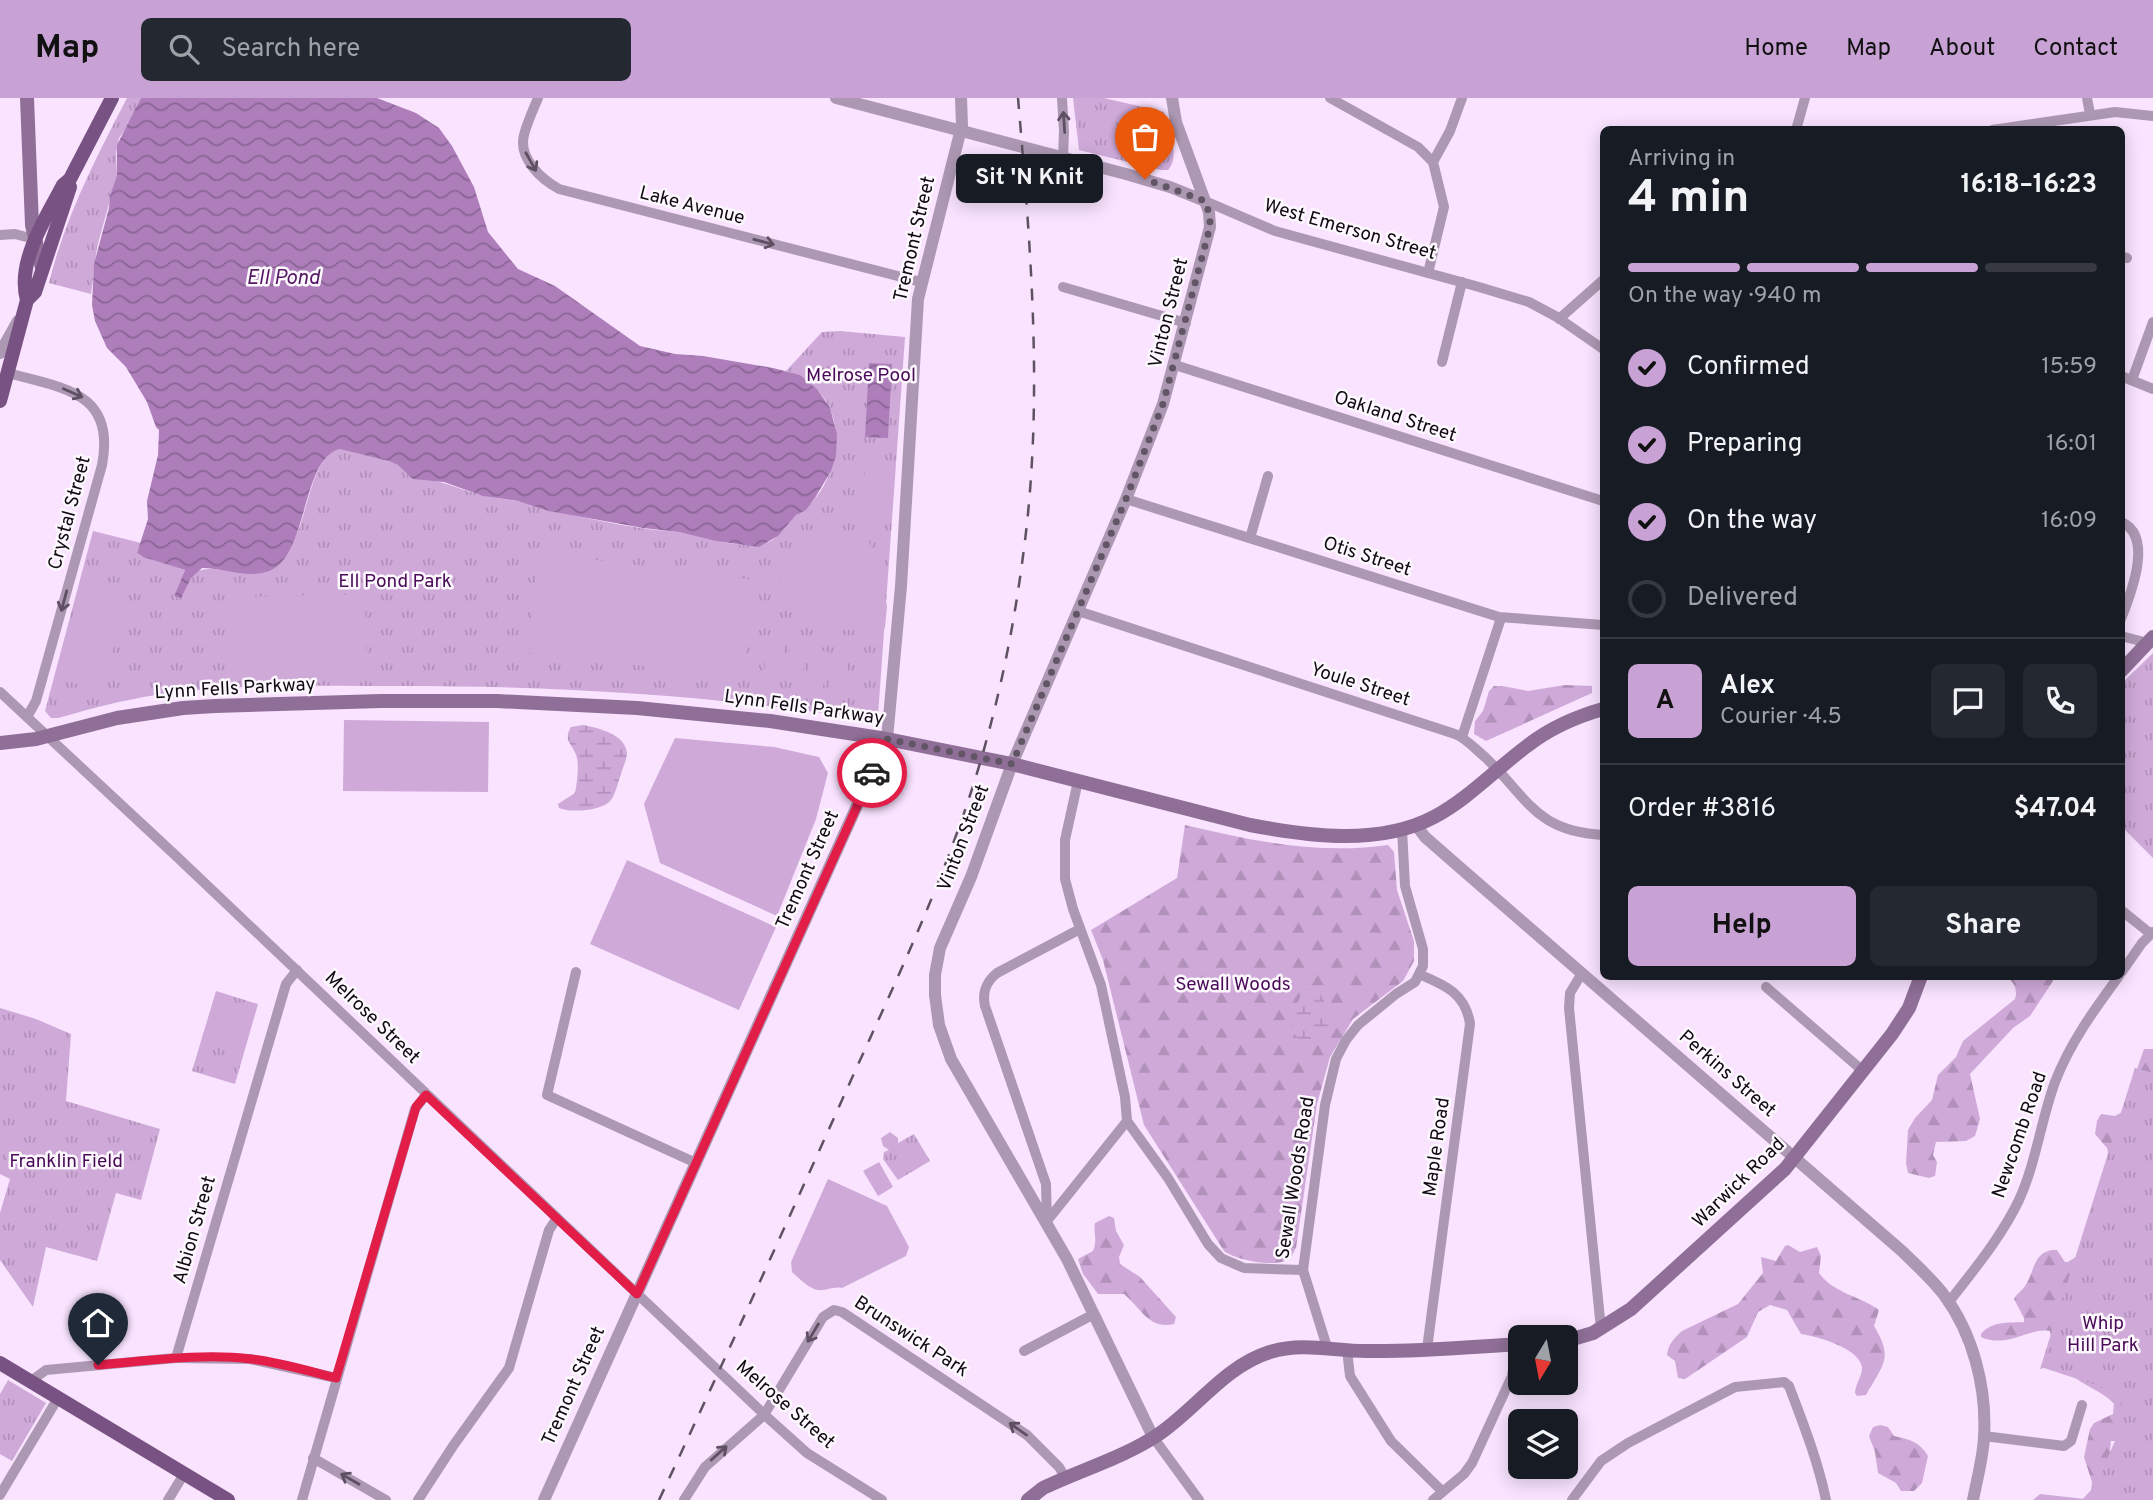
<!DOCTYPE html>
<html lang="en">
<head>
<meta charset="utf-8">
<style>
  :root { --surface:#171b24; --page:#242831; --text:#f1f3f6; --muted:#9ea1a6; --line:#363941; --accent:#c8a2d4 }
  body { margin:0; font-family:Overpass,sans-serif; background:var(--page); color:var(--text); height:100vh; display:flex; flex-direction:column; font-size:26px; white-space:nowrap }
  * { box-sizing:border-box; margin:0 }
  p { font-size:23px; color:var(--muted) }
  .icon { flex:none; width:38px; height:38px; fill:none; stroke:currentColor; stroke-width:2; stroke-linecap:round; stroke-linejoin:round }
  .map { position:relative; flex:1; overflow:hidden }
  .panel { position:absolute; left:1600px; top:28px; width:525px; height:854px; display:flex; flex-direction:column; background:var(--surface); border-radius:10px; box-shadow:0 4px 18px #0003 }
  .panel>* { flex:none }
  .needle { width:46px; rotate:190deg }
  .controls { position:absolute; left:1508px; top:1227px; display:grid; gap:14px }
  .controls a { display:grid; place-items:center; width:70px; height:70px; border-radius:10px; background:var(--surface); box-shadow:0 4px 18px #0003; font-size:35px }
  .pin { position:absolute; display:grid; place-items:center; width:60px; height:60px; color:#fff; margin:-72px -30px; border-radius:50% 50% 50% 0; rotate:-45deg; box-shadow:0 0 7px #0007 }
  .pin .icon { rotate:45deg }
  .courier { position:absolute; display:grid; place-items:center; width:70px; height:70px; margin:-35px; border:5px solid #e11d48; border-radius:50%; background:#fff; color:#222; box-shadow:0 2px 9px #0007 }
  .bubble { position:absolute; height:49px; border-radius:10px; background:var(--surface); box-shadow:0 4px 18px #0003; font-size:23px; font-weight:700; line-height:49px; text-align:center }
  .head em { font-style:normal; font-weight:700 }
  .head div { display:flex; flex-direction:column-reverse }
  .head { display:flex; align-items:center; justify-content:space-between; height:119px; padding:0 28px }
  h1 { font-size:46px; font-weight:700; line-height:52px }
  .bar { display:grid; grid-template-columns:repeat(4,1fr); gap:10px 7px; align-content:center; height:84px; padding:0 28px }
  .bar i { height:9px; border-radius:5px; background:var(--line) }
  .bar .on { background:var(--accent) }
  .bar p { grid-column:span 4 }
  .line { display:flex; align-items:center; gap:18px; padding:0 28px; border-top:2px solid var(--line) }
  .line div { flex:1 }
  .round { display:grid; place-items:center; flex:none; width:74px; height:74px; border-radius:10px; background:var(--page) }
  ol { padding:0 28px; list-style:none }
  li { display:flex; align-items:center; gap:21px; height:77px }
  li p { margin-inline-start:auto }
  li .icon { padding:7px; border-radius:50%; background:var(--accent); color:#111; stroke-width:4 }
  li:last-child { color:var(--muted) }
  li i { width:38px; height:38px; border:4px solid var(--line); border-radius:50% }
  .button { display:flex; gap:14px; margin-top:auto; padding:14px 28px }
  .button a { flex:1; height:80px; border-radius:10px; background:var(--accent); color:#111; font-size:28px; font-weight:700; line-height:80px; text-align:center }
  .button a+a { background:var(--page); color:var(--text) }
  header { display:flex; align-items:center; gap:42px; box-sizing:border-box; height:98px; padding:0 35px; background:var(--accent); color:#111 }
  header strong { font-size:33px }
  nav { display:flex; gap:38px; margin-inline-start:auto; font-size:24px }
  .search { width:490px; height:63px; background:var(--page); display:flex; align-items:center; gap:18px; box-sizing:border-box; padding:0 24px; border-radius:10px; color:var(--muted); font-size:26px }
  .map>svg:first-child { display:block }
</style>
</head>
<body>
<header>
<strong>Map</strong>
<div class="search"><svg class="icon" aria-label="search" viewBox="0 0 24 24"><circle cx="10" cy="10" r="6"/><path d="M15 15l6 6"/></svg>Search here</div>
<nav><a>Home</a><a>Map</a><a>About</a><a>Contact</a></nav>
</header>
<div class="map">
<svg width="2153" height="1402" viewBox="0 0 2153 1402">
  <defs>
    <pattern id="forest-firs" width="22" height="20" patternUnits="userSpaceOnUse" patternTransform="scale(1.75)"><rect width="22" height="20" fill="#cfaad9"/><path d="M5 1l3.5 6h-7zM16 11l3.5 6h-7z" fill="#b191b9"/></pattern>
    <pattern id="wetland-marsh" width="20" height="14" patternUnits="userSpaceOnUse" patternTransform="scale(1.75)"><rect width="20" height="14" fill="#cfaad9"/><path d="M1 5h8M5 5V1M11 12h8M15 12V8" fill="none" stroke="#b191b9"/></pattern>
    <pattern id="park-tufts" width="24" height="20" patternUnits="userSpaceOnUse" patternTransform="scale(1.75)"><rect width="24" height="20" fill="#cfaad9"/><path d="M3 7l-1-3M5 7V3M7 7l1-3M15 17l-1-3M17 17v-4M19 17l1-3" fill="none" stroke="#b191b9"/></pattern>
    <pattern id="water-waves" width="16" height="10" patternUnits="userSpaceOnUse" patternTransform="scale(1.75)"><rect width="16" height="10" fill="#ad7eba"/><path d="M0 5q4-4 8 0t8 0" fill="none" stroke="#8b6596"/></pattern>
  </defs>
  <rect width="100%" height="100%" fill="#f9e3ff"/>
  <!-- forest -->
  <g fill="url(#forest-firs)">
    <path d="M1565 587 1592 588V595L1486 643 1474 636 1475 623 1483 613 1489 593 1494 588H1502L1528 593Z"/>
    <path d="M1185 727C1252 743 1319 757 1388 747L1394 754 1397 792 1414 843V863L1403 883 1353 921 1330 959 1317 1006 1296 1150C1294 1153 1292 1158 1290 1160 1277 1171 1236 1162 1224 1153L1144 1027 1103 862 1091 832 1177 780Z"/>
    <path d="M2006 879H2053V883L2030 918 2013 930 1970 976 1980 1021 1975 1038 1966 1043 1936 1044 1933 1057 1937 1064 1935 1078 1929 1080 1908 1075 1906 1065 1908 1032 1915 1020 1932 1002 1938 977 1956 959 1963 943 2015 901C2018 892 2014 883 2006 879Z"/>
    <path d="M2144 951H2153V1373L2120 1343H2111L2110 1352 2113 1358 2148 1392 2082 1402 2091 1392 2092 1384 2084 1359 2090 1331 2094 1325 2113 1316 2114 1306C2103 1293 2085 1289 2072 1277 2064 1270 2051 1243 2050 1233 2029 1229 2007 1251 1981 1239V1236C1991 1223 2009 1225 2024 1224V1220L2014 1201C2017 1195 2022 1193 2025 1188 2035 1174 2033 1151 2057 1152L2065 1164H2068L2077 1158 2109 1058 2107 1050 2095 1036 2097 1023 2101 1016 2115 1018 2122 1014Z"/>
    <path d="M1109 1118 1114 1120 1116 1133 1124 1147 1119 1159 1120 1166 1140 1179 1176 1219 1174 1226C1149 1232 1141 1210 1124 1196H1098L1083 1176 1078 1161 1093 1153C1098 1140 1093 1136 1095 1125Z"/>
    <path d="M1788 1147 1800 1154 1817 1149 1821 1158 1819 1175C1833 1195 1862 1199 1879 1212L1874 1228C1894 1261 1883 1266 1866 1297L1857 1298 1855 1295C1855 1287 1863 1276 1862 1269 1859 1250 1816 1238 1801 1236L1787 1212 1770 1207 1758 1214 1747 1239 1685 1281 1678 1280 1675 1263 1667 1257C1668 1247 1674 1240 1682 1233L1738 1206 1763 1175 1761 1159 1776 1163 1785 1148Z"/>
    <path d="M1880 1327 1888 1329 1894 1338C1909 1341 1920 1344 1928 1358L1922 1385 1914 1393H1901L1896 1385 1878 1375 1875 1354 1869 1338 1873 1329Z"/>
  </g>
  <!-- wetland -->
  <g fill="url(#wetland-marsh)">
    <path d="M583 627C597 630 625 635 627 655 627 661 623 669 621 676 618 684 616 695 611 702 603 713 570 715 559 710L558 706 575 695C577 685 579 669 577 660 574 647 562 643 571 629Z"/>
    <path d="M1314 891 1324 900V911C1340 928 1324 928 1318 942L1305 946C1284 936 1293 907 1305 892Z"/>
  </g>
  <!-- park -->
  <g fill="url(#park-tufts)">
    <path d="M127 0H141L132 22 119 40 116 56 117 77 97 149 91 196 49 185C65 119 96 60 127 0Z"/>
    <path d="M1073 0H1104L1164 14C1168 31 1181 58 1168 72H1161L1079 52Z"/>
    <path d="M840 233 905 239 878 618 876 621 869 622C712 597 558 588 400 588 320 588 235 585 156 597 123 602 90 611 58 620H51L45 613 93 433 141 445 137 455 141 458 185 472 174 498 181 501C186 493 188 481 195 475 205 466 239 475 252 476 264 467 285 453 293 442 307 424 312 353 340 351 366 348 414 376 440 384 455 388 471 395 486 398 500 401 514 402 528 405 538 408 548 412 558 414 588 420 617 427 647 431 657 433 668 432 679 434 706 439 734 450 762 446 778 444 786 426 797 416 803 411 809 408 814 402 849 359 845 292 786 273L822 234Z"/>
    <path d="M2153 555V760L2121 728V586Z"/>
    <path d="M216 893 258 906 235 986 192 973Z"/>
    <path d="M0 910 36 921 71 936 66 1003 160 1031 141 1102 116 1095 97 1163 46 1149 33 1209 0 1162V1115L10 1081 0 1076Z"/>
    <path d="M2135 970 2153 975V1402H2033L2040 1396 2085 1401 2092 1395 2118 1336 2124 1313 2121 1303 2111 1292 2044 1270 2040 1271Z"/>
    <path d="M890 1034 898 1040V1045L914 1036 930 1063 898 1082 883 1061 884 1054 889 1052 883 1048 881 1040Z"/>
    <path d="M8 1282 46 1305 12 1363 0 1356V1296Z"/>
  </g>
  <!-- pitch -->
  <g fill="#cfaad9">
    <path d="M865 371 894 373 891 423 862 421Z"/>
    <path d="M861 434 868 439 887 508 885 530C826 542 784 511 771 455Z"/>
    <path d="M540 455 754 482 742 580 528 554Z"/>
    <path d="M84 477 130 490 102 593 56 580Z"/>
    <path d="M365 496 367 578 231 581 229 499Z"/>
    <path d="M768 545 784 548 779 583 763 580Z"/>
    <path d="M790 548 806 551 801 586 785 583Z"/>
    <path d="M812 551 828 554 823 589 806 586Z"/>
    <path d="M833 554 849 557 844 592 828 590Z"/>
    <path d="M344 622 489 624 488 694 343 693Z"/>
    <path d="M675 640 774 649 819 659 828 675 816 721 777 818 660 765 644 706Z"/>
    <path d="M627 762 776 829 739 912 590 846Z"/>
    <path d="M217 903 233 907 223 942 207 937Z"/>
    <path d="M238 909 254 913 244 948 228 943Z"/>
    <path d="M879 1064 893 1089 878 1098 863 1073Z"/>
    <path d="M828 1081 887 1108 909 1149 906 1158 842 1190C833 1188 827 1193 818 1192 809 1191 799 1180 792 1174L791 1164Z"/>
  </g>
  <!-- water -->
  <g fill="url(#water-waves)">
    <path d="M141 0H377L416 15 439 30 452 48 474 89 488 134 518 171 555 188 640 248 675 256 703 258 773 270 800 277 817 291 830 310 837 336 836 358 831 373 815 400 806 412 796 417 778 438 759 449 716 443 679 434 643 430 549 413 518 403 483 398 444 384 413 381 398 367 389 363 340 351C300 360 309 463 266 474 245 480 223 470 202 470L191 480 181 501 174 498 185 472 143 459 137 455 148 421 147 403 158 357 159 332 156 329 147 304 126 269 107 250 95 223 92 207 94 166 109 110 110 98 117 77V47Z"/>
    <path d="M869 265 892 266 888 340 865 339Z"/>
  </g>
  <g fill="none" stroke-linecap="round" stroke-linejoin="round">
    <!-- minor -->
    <g stroke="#ad98b3" stroke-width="10">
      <path d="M538 0C533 12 527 25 524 37 518 60 541 81 559 91L921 184"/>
      <path d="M1062 0 1064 33 1063 60"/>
      <path d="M1330 0 1418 49 1433 64 1444 109 1428 175"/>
      <path d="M2087 0 2090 16"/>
      <path d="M1796 32 1805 0"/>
      <path d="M1992 32 2115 14 2153 18"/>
      <path d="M1433 64 1450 33 1462 0"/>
      <path d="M1205 103 1275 133 1479 189 1529 204 1557 219 1603 251"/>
      <path d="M0 137 15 136 34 141"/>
      <path d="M2121 158 2127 160"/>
      <path d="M1063 189 1186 225"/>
      <path d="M1559 221 1603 182"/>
      <path d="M1442 264 1462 184"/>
      <path d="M1175 267 1603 403"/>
      <path d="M8 275C63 290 116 294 102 367L36 603 27 619"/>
      <path d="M2121 278 2153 291"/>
      <path d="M2132 282 2153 224"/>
      <path d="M1126 401 1499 519 1603 527"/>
      <path d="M2121 424C2153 437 2133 491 2121 521"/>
      <path d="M1250 440 1268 378"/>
      <path d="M1078 513 1455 636C1467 641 1475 651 1485 659 1529 701 1535 733 1603 737"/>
      <path d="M2121 538 2148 545"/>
      <path d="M0 594 174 756 768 1320 807 1355 882 1402"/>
      <path d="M1462 639 1501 520"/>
      <path d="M1078 683 1065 742V781L1073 811 1101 887 1125 999 1127 1023 1168 1080 1208 1146 1221 1160 1244 1170 1303 1172 1325 1007 1336 961 1346 942 1358 927 1396 896 1415 884 1423 868V851L1405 788 1402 731"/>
      <path d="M2121 812 2151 836"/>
      <path d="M576 874 547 997 696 1065"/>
      <path d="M1582 875 1570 895 1569 910 1601 1231"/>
      <path d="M2121 875 2142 845 2153 834"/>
      <path d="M1421 877C1445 887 1466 896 1470 926L1427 1251"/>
      <path d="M1766 889 1863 973"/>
      <path d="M1047 1123 1046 1086 985 908C982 894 986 884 997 875L1080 831"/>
      <path d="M1047 1123 1127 1023"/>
      <path d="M1303 1172 1327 1249"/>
      <path d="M1949 1204C1973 1173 2002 1138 2019 1102 2036 1065 2041 1022 2055 984 2070 945 2094 912 2119 878"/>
      <path d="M1347 1252 1350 1278 1391 1343 1442 1393"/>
      <path d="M1024 1253 1094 1216"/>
      <path d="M176 1260 250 1261 336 1280"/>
      <path d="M31 1283 46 1272 176 1260 286 886 297 872"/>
      <path d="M1984 1338 2064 1348 2071 1343 2082 1307"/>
      <path d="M1153 1339 1199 1402"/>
      <path d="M313 1360 386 1402"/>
      <path d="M0 1397 58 1300"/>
      <path d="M168 1402 184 1376"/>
      <path d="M302 1402 415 1011 426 997"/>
      <path d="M418 1402 453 1348 509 1270 549 1132 557 1120"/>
      <path d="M684 1402 705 1369 764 1317 823 1219 834 1212 842 1214 1027 1337 1059 1369 1065 1379"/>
      <path d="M1433 1402 1464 1376 1472 1365 1512 1278 1517 1247"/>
      <path d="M1572 1402 1601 1363 1628 1345 1735 1289 1784 1284 1789 1288C1803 1325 1818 1363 1826 1402"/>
    </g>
    <!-- tertiary -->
    <g stroke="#ad98b3" stroke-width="12">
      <path d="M836 0 1126 76 1170 89 1205 103"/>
      <path d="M0 255 18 223"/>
      <path d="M1416 727 1425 739 1457 767 1903 1154C1917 1168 1932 1181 1944 1197 1973 1236 1987 1290 1984 1339 1983 1360 1977 1381 1973 1402"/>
      <path d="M1153 1339 1067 1161 951 961 939 927 935 897V877L940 850 971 779 1012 666 1126 401 1163 306 1210 129 1209 114 1176 24 1172 0"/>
      <path d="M544 1402 887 641 901 488 918 201 962 27 961 0"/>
    </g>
    <!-- secondary -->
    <g stroke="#8f6f97" stroke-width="14">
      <path d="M27 0 32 127 42 170"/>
      <path d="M2121 573 2153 539"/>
      <path d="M0 645 36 641 117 620 183 610 215 608 381 603H497L637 610 770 623 887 641 1012 666 1250 727C1308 738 1379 748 1434 719 1468 701 1496 671 1527 648 1550 630 1575 619 1603 611"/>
      <path d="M1566 1243 1593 1235 1631 1211 1785 1071 1892 936 1909 910 1921 878"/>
      <path d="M1028 1402 1043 1390C1081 1372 1125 1359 1159 1336 1197 1310 1225 1268 1270 1254 1303 1244 1333 1253 1366 1253 1417 1254 1469 1249 1521 1246"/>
    </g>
    <!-- primary -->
    <g stroke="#785282" stroke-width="14">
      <path d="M27 202 35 194 70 89"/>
      <path d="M0 303 27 202C16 164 46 120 63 87L70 81 112 0"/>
      <path d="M0 1265 228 1402"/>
    </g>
    <!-- rail -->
    <path stroke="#5e5261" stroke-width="2.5" stroke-dasharray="12 12" stroke-linecap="butt" d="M659 1402C720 1272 779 1142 838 1011 879 919 924 827 958 732 990 644 1011 551 1023 458 1044 305 1031 153 1018 0"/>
  </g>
  <!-- one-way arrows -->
  <defs><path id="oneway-shaft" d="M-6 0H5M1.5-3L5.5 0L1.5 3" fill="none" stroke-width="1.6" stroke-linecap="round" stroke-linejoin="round" transform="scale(1.75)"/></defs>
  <g stroke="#5e5062">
    <use href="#oneway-shaft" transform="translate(1064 24) rotate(-94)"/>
    <use href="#oneway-shaft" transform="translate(531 64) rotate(61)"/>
    <use href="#oneway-shaft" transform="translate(764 144) rotate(15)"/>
    <use href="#oneway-shaft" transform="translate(73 295) rotate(24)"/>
    <use href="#oneway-shaft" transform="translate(64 503) rotate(105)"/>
    <use href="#oneway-shaft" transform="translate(813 1235) rotate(121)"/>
    <use href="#oneway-shaft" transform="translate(1018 1331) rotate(-145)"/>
    <use href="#oneway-shaft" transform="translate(719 1355) rotate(-42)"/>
    <use href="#oneway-shaft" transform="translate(350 1381) rotate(-150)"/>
  </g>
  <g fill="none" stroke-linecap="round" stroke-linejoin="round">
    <!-- done -->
    <path stroke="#625565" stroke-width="7" stroke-dasharray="0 12.6" d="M872 675 887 641 1012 666 1126 401 1163 306 1210 129V118L1205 103 1145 81"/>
    <!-- route -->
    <path stroke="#e11d48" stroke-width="9" d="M98 1267C148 1263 201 1255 251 1261 280 1264 308 1273 336 1280L416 1009 426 997 637 1196 872 675"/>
  </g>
  <g text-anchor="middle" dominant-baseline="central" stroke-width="5" stroke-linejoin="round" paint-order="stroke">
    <!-- street labels -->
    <g font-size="19" fill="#100912" stroke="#fcf8fd">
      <text transform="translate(692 108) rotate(14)">Lake Avenue</text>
      <text transform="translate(1350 132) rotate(16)">West Emerson Street</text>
      <text transform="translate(915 141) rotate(-77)">Tremont Street</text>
      <text transform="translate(1169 215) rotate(-76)">Vinton Street</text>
      <text transform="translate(1395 319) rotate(18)">Oakland Street</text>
      <text transform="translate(70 415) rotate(-75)">Crystal Street</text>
      <text transform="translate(1367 459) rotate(18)">Otis Street</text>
      <text transform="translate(1360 587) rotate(18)">Youle Street</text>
      <text transform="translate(235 591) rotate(-3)">Lynn Fells Parkway</text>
      <text transform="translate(804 610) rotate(8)">Lynn Fells Parkway</text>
      <text transform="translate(964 740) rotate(-69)">Vinton Street</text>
      <text transform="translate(808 772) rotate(-66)">Tremont Street</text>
      <text transform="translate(372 920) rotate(44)">Melrose Street</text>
      <text transform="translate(1727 976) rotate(41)">Perkins Street</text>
      <text transform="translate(2020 1037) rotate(-71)">Newcomb Road</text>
      <text transform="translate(1437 1049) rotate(-82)">Maple Road</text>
      <text transform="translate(1296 1080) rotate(-81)">Sewall Woods Road</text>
      <text transform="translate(1739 1085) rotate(-44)">Warwick Road</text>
      <text transform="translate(195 1132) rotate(-74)">Albion Street</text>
      <text transform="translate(911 1239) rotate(33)">Brunswick Park</text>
      <text transform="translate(574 1288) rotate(-66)">Tremont Street</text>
      <text transform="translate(785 1307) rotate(41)">Melrose Street</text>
    </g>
    <!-- park labels -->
    <g font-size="19" fill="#490a57" stroke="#fcf8fd">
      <text x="861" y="278">Melrose Pool</text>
      <text x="395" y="484">Ell Pond Park</text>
      <text x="1233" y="887">Sewall Woods</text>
      <text x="66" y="1064">Franklin Field</text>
      <text x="2103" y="1226">Whip<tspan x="2103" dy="22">Hill Park</tspan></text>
    </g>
    <!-- water labels -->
    <g font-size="21" font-style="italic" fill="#551963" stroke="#fcf8fd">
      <text x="283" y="180">Ell Pond</text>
    </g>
  </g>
</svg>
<div class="controls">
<a><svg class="needle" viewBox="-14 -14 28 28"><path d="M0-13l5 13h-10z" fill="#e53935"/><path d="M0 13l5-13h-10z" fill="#9ea1a6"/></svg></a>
<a><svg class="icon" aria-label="layers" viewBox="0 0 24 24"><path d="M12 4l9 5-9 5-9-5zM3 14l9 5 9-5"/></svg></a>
</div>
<div class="pin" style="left:1145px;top:81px;background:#ea580c"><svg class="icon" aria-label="bag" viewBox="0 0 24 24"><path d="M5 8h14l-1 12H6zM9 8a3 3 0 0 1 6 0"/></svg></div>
<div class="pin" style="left:98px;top:1267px;background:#1f2937"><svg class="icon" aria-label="home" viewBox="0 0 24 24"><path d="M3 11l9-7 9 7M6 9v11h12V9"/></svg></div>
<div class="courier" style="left:872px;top:675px"><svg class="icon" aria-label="car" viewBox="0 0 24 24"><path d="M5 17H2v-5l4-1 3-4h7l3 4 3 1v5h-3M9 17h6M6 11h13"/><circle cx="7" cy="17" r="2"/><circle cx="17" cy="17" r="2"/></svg></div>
<div class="bubble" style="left:956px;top:56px;width:147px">Sit 'N Knit</div>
<section class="panel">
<div class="head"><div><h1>4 min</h1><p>Arriving in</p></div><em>16:18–16:23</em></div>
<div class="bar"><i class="on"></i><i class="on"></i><i class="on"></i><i></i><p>On the way · 940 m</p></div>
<ol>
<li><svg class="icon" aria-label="check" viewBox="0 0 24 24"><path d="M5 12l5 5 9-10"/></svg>Confirmed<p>15:59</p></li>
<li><svg class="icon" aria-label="check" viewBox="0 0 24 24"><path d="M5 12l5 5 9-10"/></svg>Preparing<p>16:01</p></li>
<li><svg class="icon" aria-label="check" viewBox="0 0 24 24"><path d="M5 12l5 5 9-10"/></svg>On the way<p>16:09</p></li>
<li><i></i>Delivered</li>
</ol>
<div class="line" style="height:126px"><b class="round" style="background:var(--accent);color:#111">A</b><div><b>Alex</b><p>Courier · 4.5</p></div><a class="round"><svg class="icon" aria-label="chat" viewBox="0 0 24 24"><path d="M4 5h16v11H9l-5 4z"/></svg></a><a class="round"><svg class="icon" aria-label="phone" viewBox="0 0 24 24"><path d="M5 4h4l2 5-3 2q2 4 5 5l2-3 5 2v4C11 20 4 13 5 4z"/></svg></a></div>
<div class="line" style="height:91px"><div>Order #3816</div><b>$47.04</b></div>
<div class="button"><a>Help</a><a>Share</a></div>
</section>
</div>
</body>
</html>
